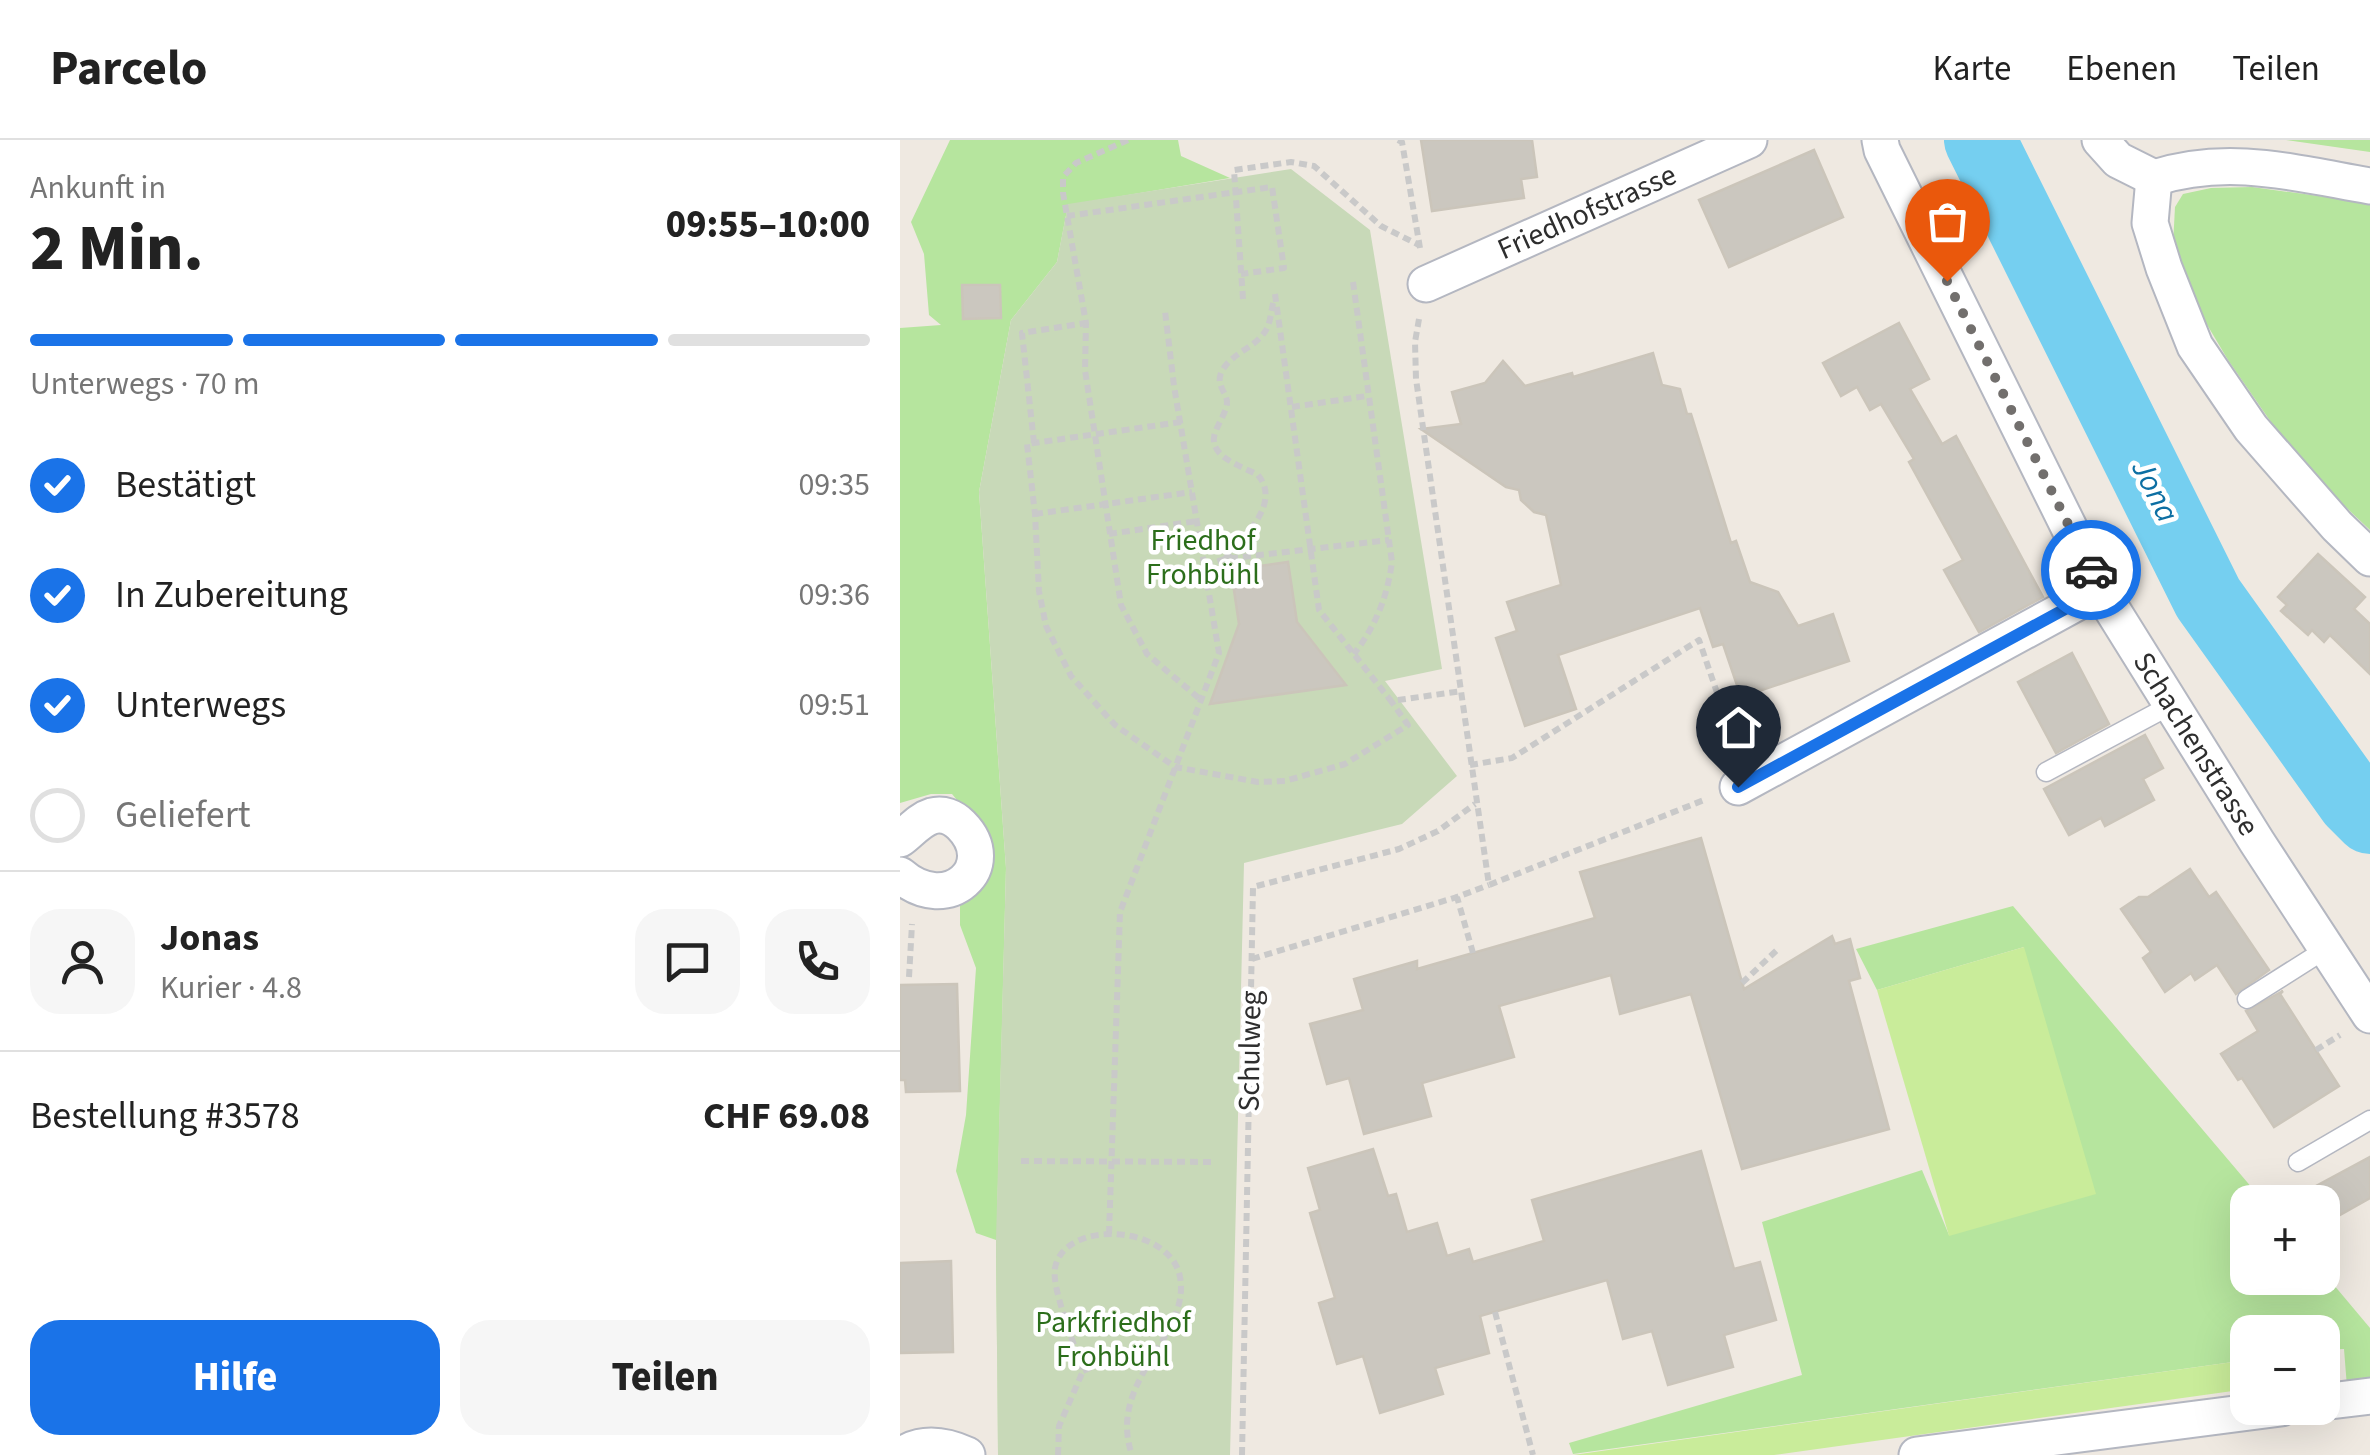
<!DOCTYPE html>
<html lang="de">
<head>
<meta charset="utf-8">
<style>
  :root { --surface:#fff; --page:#f6f6f6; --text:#222; --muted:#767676; --line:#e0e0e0; --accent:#1a73e8 }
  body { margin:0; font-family:"Source Sans 3",sans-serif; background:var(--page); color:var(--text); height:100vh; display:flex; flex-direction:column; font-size:38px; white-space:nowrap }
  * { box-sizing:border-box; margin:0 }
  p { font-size:32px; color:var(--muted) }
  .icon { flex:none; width:55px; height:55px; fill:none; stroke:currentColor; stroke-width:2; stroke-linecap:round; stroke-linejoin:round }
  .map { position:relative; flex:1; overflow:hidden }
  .panel { display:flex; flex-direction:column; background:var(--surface); width:900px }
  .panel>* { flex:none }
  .fabs { position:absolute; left:1330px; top:1045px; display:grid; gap:20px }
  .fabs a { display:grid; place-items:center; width:110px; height:110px; border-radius:20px; background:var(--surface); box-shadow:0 10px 40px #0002; font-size:50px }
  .pin { position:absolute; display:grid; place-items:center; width:85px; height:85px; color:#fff; margin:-102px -42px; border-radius:50% 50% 50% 0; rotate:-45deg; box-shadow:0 0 10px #0007 }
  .pin .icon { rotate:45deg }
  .courier { position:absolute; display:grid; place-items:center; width:100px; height:100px; margin:-50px; border:8px solid #1a73e8; border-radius:50%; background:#fff; color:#222; box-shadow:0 2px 12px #0007 }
  .head em { font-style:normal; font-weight:800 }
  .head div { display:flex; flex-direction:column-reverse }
  .head { display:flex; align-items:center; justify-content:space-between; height:170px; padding:0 30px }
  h1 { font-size:65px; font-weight:800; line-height:75px }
  .bar { display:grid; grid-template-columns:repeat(4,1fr); gap:15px 10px; align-content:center; height:120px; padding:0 30px }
  .bar i { height:12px; border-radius:8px; background:var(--line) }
  .bar .selected { background:var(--accent) }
  .bar p { grid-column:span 4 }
  .line { display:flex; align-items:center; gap:25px; padding:0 30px; border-top:2px solid var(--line) }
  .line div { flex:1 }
  .round { display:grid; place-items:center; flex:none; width:105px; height:105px; border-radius:30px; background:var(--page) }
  ol { padding:0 30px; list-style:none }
  li { display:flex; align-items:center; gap:30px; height:110px }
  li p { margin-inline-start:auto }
  li .icon { padding:10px; border-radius:50%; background:var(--accent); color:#fff; stroke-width:4 }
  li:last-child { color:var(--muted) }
  li i { width:55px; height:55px; border:5px solid var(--line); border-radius:50% }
  .primary-button { display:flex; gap:20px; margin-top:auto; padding:20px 30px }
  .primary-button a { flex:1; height:115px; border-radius:30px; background:var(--accent); color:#fff; font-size:40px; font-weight:800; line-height:115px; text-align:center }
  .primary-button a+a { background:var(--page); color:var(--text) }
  header { display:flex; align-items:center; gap:60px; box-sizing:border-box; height:140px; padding:0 50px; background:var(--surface); border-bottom:2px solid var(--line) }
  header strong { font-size:48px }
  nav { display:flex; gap:55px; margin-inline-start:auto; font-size:35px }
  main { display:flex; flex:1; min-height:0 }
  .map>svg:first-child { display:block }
</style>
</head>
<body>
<header>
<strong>Parcelo</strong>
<nav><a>Karte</a><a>Ebenen</a><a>Teilen</a></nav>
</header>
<main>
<section class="panel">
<div class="head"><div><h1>2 Min.</h1><p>Ankunft in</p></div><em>09:55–10:00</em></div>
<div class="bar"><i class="selected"></i><i class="selected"></i><i class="selected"></i><i></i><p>Unterwegs · 70 m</p></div>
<ol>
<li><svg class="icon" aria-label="check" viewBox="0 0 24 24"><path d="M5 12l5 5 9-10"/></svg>Bestätigt<p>09:35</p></li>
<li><svg class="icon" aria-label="check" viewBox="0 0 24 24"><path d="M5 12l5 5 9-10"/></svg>In Zubereitung<p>09:36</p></li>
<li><svg class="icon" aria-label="check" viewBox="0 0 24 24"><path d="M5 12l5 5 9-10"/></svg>Unterwegs<p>09:51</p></li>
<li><i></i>Geliefert</li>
</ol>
<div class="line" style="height:180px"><a class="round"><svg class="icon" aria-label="person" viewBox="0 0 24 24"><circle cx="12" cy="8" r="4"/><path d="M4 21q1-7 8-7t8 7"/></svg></a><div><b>Jonas</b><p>Kurier · 4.8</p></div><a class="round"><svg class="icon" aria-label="chat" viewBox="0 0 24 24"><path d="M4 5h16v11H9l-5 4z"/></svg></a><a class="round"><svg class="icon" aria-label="phone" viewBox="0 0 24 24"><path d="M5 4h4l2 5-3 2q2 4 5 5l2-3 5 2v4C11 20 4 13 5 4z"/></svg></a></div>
<div class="line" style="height:130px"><div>Bestellung #3578</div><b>CHF 69.08</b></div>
<div class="primary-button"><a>Hilfe</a><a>Teilen</a></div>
</section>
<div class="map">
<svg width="1470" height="1315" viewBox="0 0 1470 1315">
  <rect width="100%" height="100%" fill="#efe9e1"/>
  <!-- green -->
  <g fill="#b6e59e">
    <path d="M50 0H278L281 16 330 38 168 65 157 122 111 180 79 352 106 728 97 1080 98 1315 96 1100 76 1093 56 1031 66 975 76 828 60 785V751L93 726 81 689 52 654H31L0 663V188L41 185 29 175 24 114 11 82Z"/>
    <path d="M1386 0H1470V12Z"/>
    <path d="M1352 47 1470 63V390L1400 324 1328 220 1290 156 1273 105 1275 67 1283 54 1311 48Z"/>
    <path d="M1113 766 1364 1062H1348V1138H1422L1423 1132 1470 1188V1242L1447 1247 1444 1209 1423 1210 1422 1192H1348L1347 1220 673 1314 669 1303 902 1235 862 1082 1022 1030 1049 1095 1124 807 977 850 956 809Z"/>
  </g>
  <!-- cemetery -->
  <path fill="#c8d9b8" d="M391 29 470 90 542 529 485 541 557 636 502 684 344 723 330 1315H98L96 1100 106 728 79 352 111 180 157 122 168 64Z"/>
  <!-- pitch -->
  <g fill="#c9ec9a">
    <path d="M1124 807 1196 1054 1049 1096 977 850Z"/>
    <path d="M1347 1220V1249L874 1315H673Z"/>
  </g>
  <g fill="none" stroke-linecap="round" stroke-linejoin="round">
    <!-- river -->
    <path stroke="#75cff0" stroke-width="72" d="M1080 0 1308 458 1453 661 1470 678"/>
  </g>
  <!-- building -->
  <g fill="#cbc7bf" stroke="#cbc5ba" stroke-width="2.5">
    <path d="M521 0H632L637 37 621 39 624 58 532 71Z"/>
    <path d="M914 10 943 77 829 127 799 60Z"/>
    <path d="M62 145H100L101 178 63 179Z"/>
    <path d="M999 183 1029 239 1010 249 1042 304 1056 296 1143 457 1079 492 1044 430 1063 420 1009 322 1014 319 981 264 970 270 957 247 941 256 923 223Z"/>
    <path d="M753 213 762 245 780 249 787 274H791L831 403 836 401 850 442 878 452 898 486 933 474 949 521 841 557 823 504 813 507 800 468 658 515 676 569 625 586 596 498 617 491 607 462 661 445 646 375 634 372 621 360 619 350 606 347 521 289 561 284 552 252 585 243 603 221 625 246 672 233 673 237Z"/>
    <path d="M1418 414 1465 457 1454 469 1470 484V534L1430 495 1424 502 1412 490 1408 495 1381 471 1387 465 1378 457Z"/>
    <path d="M388 422 397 482 446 545 310 564 339 484 331 430Z"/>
    <path d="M1172 513 1209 584 1156 613 1118 542Z"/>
    <path d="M1245 595 1263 628 1243 639 1254 660 1205 686 1201 678 1169 695 1144 649Z"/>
    <path d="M801 698 844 849 932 796 935 804 950 799 960 838 949 841 989 989 842 1029 791 854 720 874 711 835 599 866 614 917 522 943 531 976 464 994 449 938 427 944 410 884 463 870 454 839 517 821V829L695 778 680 732Z"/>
    <path d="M1290 729 1309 757 1316 752 1369 830 1336 854 1317 825 1295 840 1291 833 1265 852 1243 818 1251 812 1221 769 1239 757H1248Z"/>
    <path d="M57 844 60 951 6 952 5 940H0V845Z"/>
    <path d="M1383 851 1380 854 1439 946 1374 987 1342 938 1338 940 1321 914 1358 891 1346 871Z"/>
    <path d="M473 1009 488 1056 496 1054 507 1092 537 1083 547 1116 569 1109 573 1122 644 1101 632 1060 801 1011 834 1129 860 1122 876 1180 824 1195 833 1227 768 1245 752 1191 723 1199 707 1140 580 1176 589 1213 535 1228 543 1254 480 1273 463 1216 437 1224 419 1163 435 1158 410 1073 420 1070 408 1028Z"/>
    <path d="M1470 1017V1058L1424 1084 1422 1062H1411L1405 1052Z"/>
    <path d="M51 1121 53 1212 0 1213V1123Z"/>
  </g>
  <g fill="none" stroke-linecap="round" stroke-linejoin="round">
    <defs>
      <g id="lane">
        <path d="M1146 632 1271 565"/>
        <path d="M1347 859 1426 809"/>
        <path d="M1398 1022 1470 980"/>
      </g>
      <g id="street">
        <path d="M980 0 982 10 1200 450 1357 702 1470 875"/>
        <path d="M1200 0 1218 20 1254 38"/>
        <path d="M1254 38 1250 83 1264 128 1295 206 1351 288 1437 386 1470 418"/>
        <path d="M1254 38C1328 14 1395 33 1470 46"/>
        <path d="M526 144 849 0"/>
        <path d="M838 647 1200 450"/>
        <path d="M0 699C10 692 19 680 32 676 43 673 53 677 61 685 102 726 48 777 0 735"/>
        <path d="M1422 1262 1470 1256"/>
        <path d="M2 1315C23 1301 45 1305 67 1315"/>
        <path d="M1017 1315 1381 1268"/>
      </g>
    </defs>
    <!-- lane casing -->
    <use href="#lane" stroke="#b4b7c1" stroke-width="21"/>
    <!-- street casing -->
    <use href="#street" stroke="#b4b7c1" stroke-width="39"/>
    <!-- path -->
    <g stroke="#c9c9c9" stroke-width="6" stroke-dasharray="8 5" stroke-linecap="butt">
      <path d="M228 0 176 23 163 37V53L186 183 185 230 221 465 247 514 301 560"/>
      <path d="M498 0 502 2 520 108"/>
      <path d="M167 76 372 47 384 128 341 134"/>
      <path d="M453 142 492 422C487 458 476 485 454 514"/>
      <path d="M375 154 419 470 491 561 562 551"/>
      <path d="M343 159 334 30 391 22 414 26 481 86 519 105"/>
      <path d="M519 179 515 202 516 239 589 745 804 660"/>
      <path d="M392 267 467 256"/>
      <path d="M281 282 127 304 135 374 139 451 146 486 171 536 215 585 275 627 358 642 385 641 445 624 508 585 491 561"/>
      <path d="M134 303 122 193 186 183"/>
      <path d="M135 374 292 352"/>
      <path d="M209 394 297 381"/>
      <path d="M325 419C343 397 382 364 358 335 344 327 311 318 314 297 316 287 323 278 326 268 331 254 315 248 321 233 330 213 356 208 366 190 371 182 371 169 374 160"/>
      <path d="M305 425 325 419 489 400"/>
      <path d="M570 625 612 618 799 500 836 608"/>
      <path d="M573 813 557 757 589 745"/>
      <path d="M352 819 557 757"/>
      <path d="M9 837 12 784"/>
      <path d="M842 843 878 809"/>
      <path d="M1416 910 1440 895"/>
      <path d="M121 1021 316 1022"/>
      <path d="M209 1094 220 772 319 513 274 246 265 171"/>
      <path d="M595 1172 633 1315"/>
      <path d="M183 1231 207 1220 258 1208"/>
      <path d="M158 1315 159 1286 183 1231C176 1208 151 1148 155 1128 164 1079 270 1084 280 1137 291 1197 206 1240 232 1315"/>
      <path d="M342 1315 353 747 499 709 538 691 575 664"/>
    </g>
    <!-- lane -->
    <use href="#lane" stroke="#fff" stroke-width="18"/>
    <!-- street -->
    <use href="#street" stroke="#fff" stroke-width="35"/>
  </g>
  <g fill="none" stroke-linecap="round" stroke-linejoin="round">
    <!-- done -->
    <path stroke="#726f6d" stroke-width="10" stroke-dasharray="0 18" d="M1047 141 1191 430"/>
    <!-- route -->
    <path stroke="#1a73e8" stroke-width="12" d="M838 647 1200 450 1191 430"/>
  </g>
  <g text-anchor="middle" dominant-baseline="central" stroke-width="9" stroke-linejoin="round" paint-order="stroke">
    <!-- street labels -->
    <g font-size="30" fill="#2e2e2e" stroke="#fff">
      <text transform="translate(687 72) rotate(-24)">Friedhofstrasse</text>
      <text transform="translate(1296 604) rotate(58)">Schachenstrasse</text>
      <text transform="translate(350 911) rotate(-89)">Schulweg</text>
    </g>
    <!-- park labels -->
    <g font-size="30" fill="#2c6e1b" stroke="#fff">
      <text x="303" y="400">Friedhof<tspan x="303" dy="34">Frohbühl</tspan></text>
      <text x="213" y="1182">Parkfriedhof<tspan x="213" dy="34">Frohbühl</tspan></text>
    </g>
    <!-- water labels -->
    <g font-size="32" font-style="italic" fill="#0d6fa3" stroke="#fff">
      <text transform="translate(1255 351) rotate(63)">Jona</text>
    </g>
  </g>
</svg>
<div class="fabs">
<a>+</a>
<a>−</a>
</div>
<div class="pin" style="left:1047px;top:141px;background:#ea580c"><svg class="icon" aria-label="bag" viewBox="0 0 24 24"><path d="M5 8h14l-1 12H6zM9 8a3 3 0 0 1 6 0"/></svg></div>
<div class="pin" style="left:838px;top:647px;background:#1f2937"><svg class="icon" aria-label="home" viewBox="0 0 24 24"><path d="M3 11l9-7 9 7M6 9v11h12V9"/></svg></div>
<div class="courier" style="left:1191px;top:430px"><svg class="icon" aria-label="car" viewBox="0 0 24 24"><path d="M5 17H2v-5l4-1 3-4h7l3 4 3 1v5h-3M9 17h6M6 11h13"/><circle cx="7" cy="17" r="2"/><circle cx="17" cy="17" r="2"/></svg></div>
</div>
</main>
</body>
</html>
